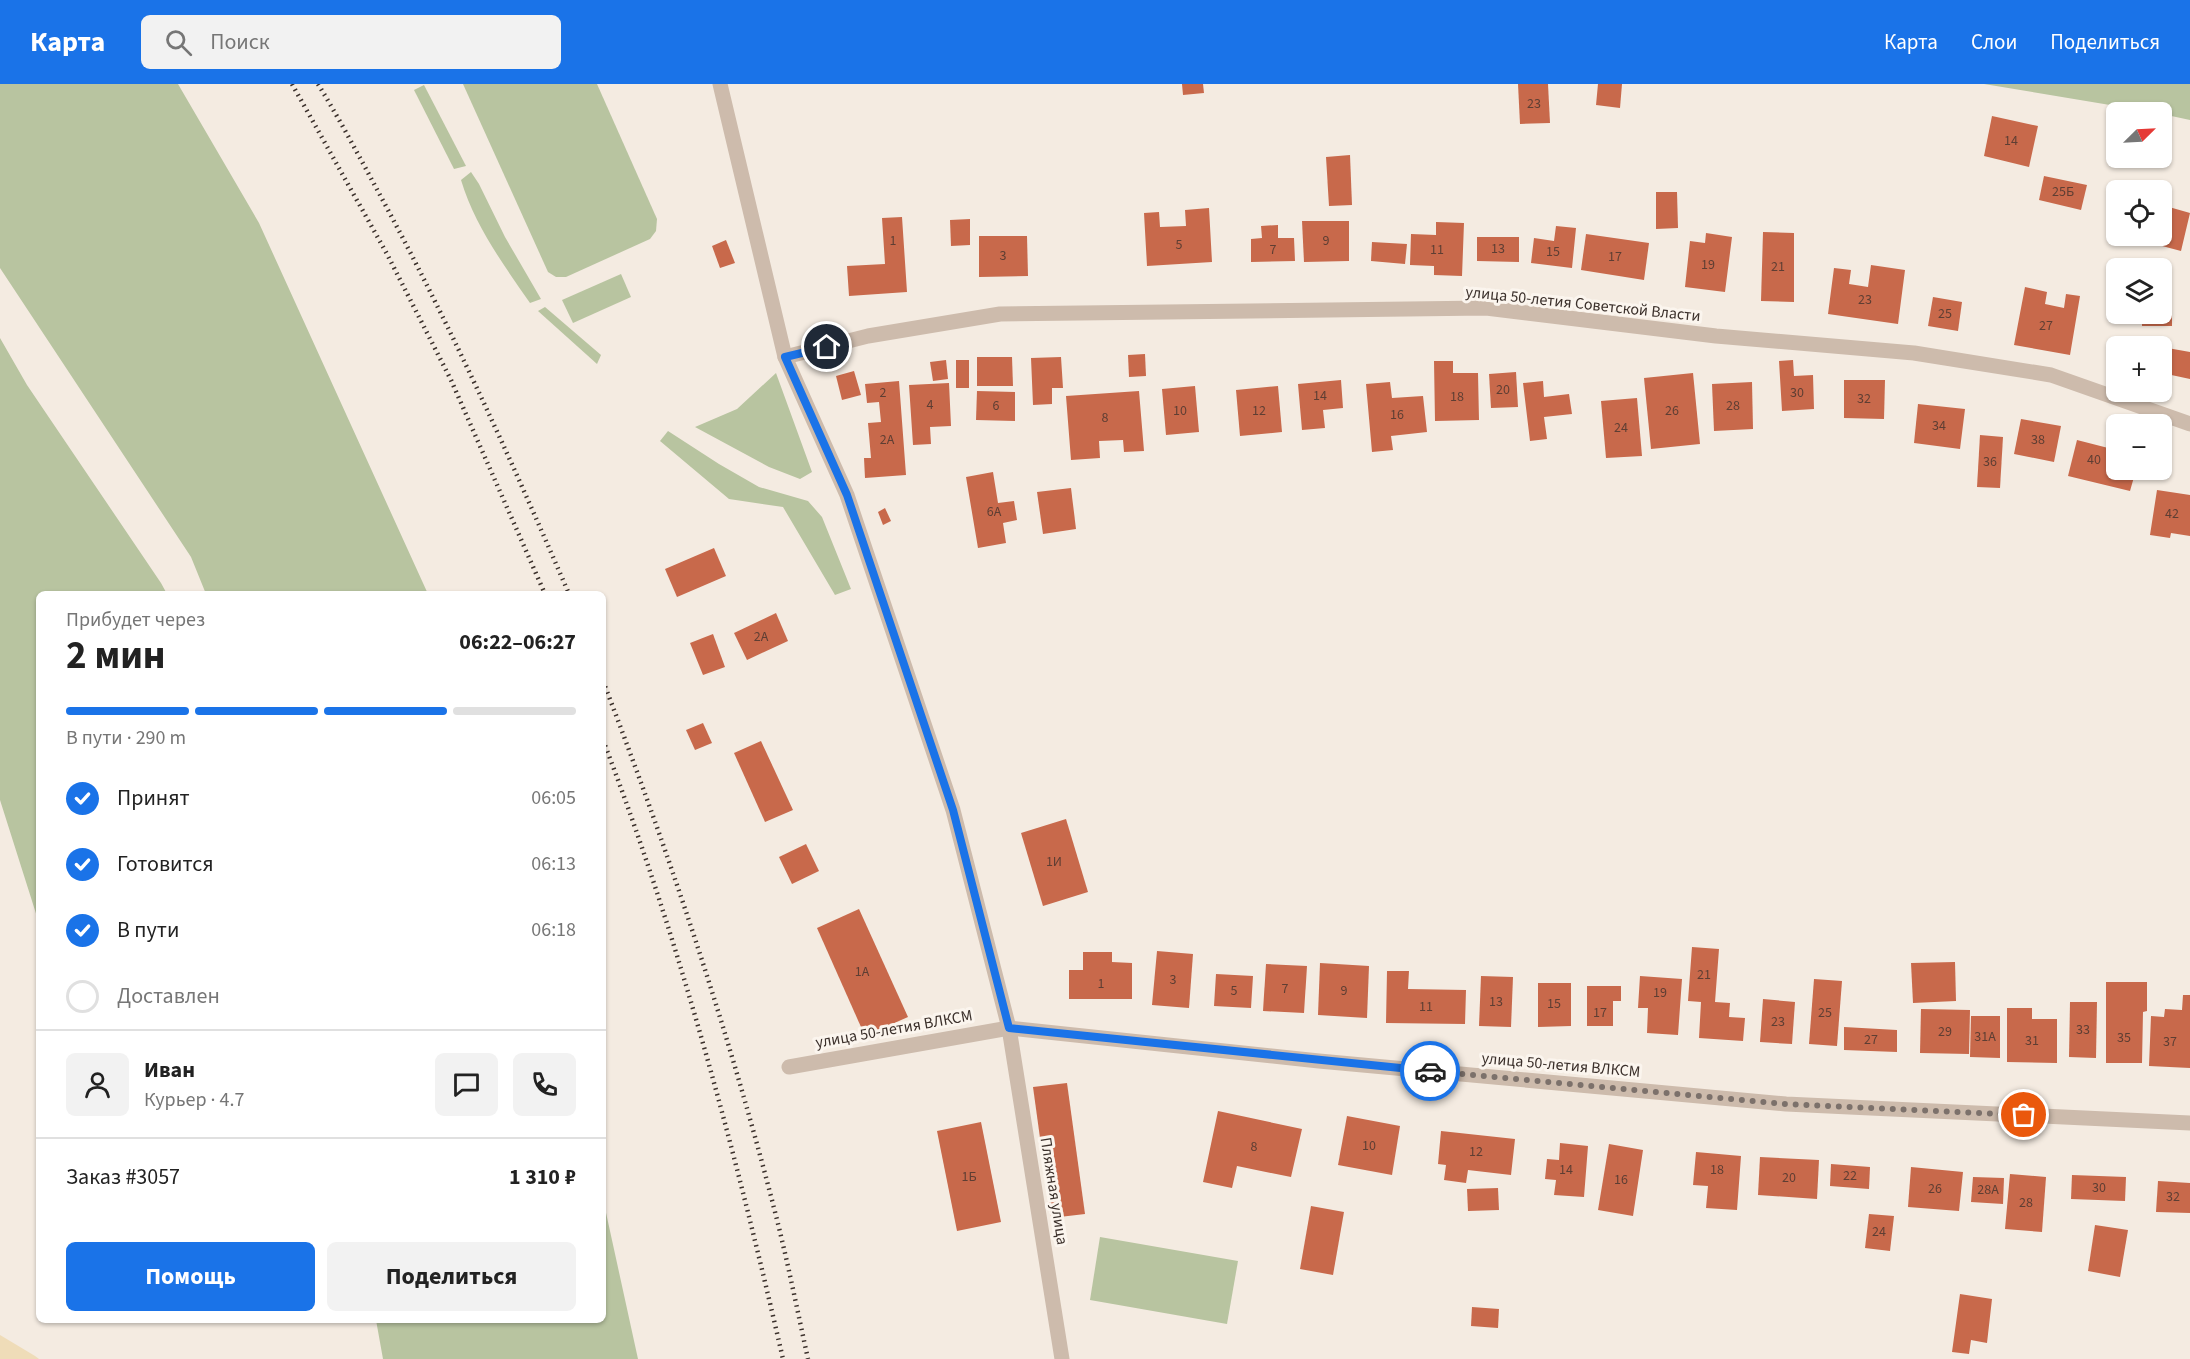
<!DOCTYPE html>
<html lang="ru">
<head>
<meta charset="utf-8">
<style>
  :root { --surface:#fff; --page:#f2f2f2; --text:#222; --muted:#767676; --line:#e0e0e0; --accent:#1a73e8 }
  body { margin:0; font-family:"Source Sans 3",sans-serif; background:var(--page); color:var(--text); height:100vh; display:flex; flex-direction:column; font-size:22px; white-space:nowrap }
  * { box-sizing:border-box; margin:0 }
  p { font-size:20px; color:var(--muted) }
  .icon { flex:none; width:33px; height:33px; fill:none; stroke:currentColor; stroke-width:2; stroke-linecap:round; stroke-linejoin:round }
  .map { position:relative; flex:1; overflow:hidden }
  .sheet { position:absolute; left:36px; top:507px; width:570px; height:732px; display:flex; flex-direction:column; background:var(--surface); border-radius:9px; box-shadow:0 2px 4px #0004 }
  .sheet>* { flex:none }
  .needle { width:39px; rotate:66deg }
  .fabs { position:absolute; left:2106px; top:18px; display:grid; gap:12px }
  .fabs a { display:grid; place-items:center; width:66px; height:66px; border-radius:9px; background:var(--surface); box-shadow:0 2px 4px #0004; font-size:30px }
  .pin { position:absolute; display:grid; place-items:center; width:51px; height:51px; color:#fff; margin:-26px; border:3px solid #fff; border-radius:50%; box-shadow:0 2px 6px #0007 }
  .courier { position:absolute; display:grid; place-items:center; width:60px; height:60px; margin:-30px; border:4px solid #1a73e8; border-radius:50%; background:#fff; color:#222; box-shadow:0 2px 8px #0007 }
  .summary em { font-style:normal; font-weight:700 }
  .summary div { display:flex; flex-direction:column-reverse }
  .summary { display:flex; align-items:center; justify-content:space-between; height:102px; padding:0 30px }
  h1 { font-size:39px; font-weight:700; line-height:45px }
  .bar { display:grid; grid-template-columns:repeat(4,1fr); gap:9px 6px; align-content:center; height:72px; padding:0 30px }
  .bar i { height:8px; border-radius:4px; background:var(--line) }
  .bar .selected { background:var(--accent) }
  .bar p { grid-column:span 4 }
  .line { display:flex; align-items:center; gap:15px; padding:0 30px; border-top:2px solid var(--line) }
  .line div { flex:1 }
  .round { display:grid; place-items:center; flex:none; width:63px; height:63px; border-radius:9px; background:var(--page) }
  ol { padding:0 30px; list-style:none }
  li { display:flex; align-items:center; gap:18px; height:66px }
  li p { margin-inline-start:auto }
  li .icon { padding:6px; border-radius:50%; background:var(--accent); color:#fff; stroke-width:4 }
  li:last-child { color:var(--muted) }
  li i { width:33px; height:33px; border:3px solid var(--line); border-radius:50% }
  .primary-button { display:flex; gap:12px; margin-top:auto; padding:12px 30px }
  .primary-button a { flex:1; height:69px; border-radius:9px; background:var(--accent); color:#fff; font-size:24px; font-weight:700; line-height:69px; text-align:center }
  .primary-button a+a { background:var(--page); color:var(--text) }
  header { display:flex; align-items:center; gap:36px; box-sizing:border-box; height:84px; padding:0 30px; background:var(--accent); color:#fff }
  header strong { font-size:28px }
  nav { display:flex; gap:33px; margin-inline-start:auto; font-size:21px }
  .search { width:420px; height:54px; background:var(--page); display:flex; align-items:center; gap:15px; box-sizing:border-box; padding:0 21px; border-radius:9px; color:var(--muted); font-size:22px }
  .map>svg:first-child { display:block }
</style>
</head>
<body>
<header>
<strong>Карта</strong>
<div class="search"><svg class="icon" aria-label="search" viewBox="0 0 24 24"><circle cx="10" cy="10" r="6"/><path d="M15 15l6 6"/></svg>Поиск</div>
<nav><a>Карта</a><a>Слои</a><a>Поделиться</a></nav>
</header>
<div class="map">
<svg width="2190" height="1275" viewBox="0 0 2190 1275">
  <rect width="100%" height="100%" fill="#f4ebe1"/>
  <!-- green -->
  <g fill="#b8c4a0">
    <path d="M0 0H178L259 139 428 510H206L191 473 0 184Z"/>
    <path d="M463 0H597L657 135 656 147 650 155 566 193H556L548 188Z"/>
    <path d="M1984 0H2190V36L2162 30V28H2152Z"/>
    <path d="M424 1 466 82 454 85 414 6Z"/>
    <path d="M471 88 479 100 505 153 541 215 530 219C503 180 475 142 461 96Z"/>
    <path d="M621 190 631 213 573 239 562 216Z"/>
    <path d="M545 223 601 271 597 280 538 227Z"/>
    <path d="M0 254 27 301 161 499 167 510H39V839L0 716Z"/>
    <path d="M776 289 812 388 800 395 769 383 695 343 737 325Z"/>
    <path d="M668 347 719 380 759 403 808 417 822 433 851 505 835 511 783 423 729 415 660 357Z"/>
    <path d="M603 1115 638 1275H383L376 1236H603Z"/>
    <path d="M1100 1153 1238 1177 1227 1240 1090 1216Z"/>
  </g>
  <!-- sand -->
  <path fill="#efdcb8" d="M0 1251 35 1272 39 1275H0Z"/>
  <!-- building -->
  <g fill="#c8694b">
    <path d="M1182 0H1203L1204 9 1183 11Z"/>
    <path d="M1518 0H1548L1550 39 1520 40Z"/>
    <path d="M1598 0H1622L1620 24 1596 21Z"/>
    <path d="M1992 32 2038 42 2029 83 1984 72Z"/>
    <path d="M1350 71 1352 121 1329 122 1326 73Z"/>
    <path d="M2044 92 2087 101 2081 126 2039 116Z"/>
    <path d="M1656 108H1677L1678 144 1656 145Z"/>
    <path d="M2162 121 2190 129 2181 167 2147 158 2149 152H2162Z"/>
    <path d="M1209 124 1212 178 1147 182 1144 129 1159 128 1160 143 1186 142 1185 126Z"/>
    <path d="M902 133 907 208 849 212 847 182 885 180 882 134Z"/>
    <path d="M970 135V161L951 162 950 136Z"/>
    <path d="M1302 137H1349V177L1304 178Z"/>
    <path d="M1436 138 1464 139 1462 192 1434 191V182L1410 181 1411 150 1436 151Z"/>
    <path d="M1278 141V154H1294L1295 177 1251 178V155L1262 154 1261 142Z"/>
    <path d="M1556 142 1576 144 1572 184 1531 179 1534 154 1554 157Z"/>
    <path d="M1763 148 1794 149V218L1761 217Z"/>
    <path d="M1706 149 1732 153 1725 208 1685 203 1690 157 1705 159Z"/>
    <path d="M1586 150 1649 159 1644 196 1581 186Z"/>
    <path d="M979 152H1027L1028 192 979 193Z"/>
    <path d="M1477 153H1519V178L1477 177Z"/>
    <path d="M726 156 735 179 720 184 712 162Z"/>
    <path d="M1372 158 1407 160 1405 180 1371 177Z"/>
    <path d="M1871 181 1905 186 1898 240 1828 230 1834 184 1851 186 1849 200 1868 203Z"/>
    <path d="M2025 203 2047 208 2045 220 2064 224 2066 210 2080 212 2070 271 2014 261Z"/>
    <path d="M1933 213 1962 218 1958 247 1928 242Z"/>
    <path d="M2162 222H2172V242H2142V230H2162Z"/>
    <path d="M2162 263 2190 268V295L2162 289Z"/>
    <path d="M1145 270 1146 292 1129 293 1128 271Z"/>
    <path d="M977 273H1012L1013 302H977Z"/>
    <path d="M1061 273 1063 304H1052V320L1033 321 1031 274Z"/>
    <path d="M946 276 948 295 933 297 930 278Z"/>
    <rect x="956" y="276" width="13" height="28"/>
    <path d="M1793 276 1794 292 1813 291 1814 325 1782 327 1779 277Z"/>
    <path d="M1434 277H1453V289H1478L1479 336 1435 337Z"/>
    <path d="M854 287 861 311 842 316 836 292Z"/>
    <path d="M1516 288 1518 323 1491 324 1489 290Z"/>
    <path d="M1693 289 1700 360 1651 365 1644 294Z"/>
    <path d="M1341 296 1343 324 1323 326 1325 344 1302 346 1298 300Z"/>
    <path d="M1844 296H1885L1884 335 1844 334Z"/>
    <path d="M899 297 906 391 865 394 864 374H871L868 339 881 338 879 318 867 319 865 300Z"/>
    <path d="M1543 297 1544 313 1569 310 1572 330 1544 333 1547 355 1530 357 1523 299Z"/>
    <path d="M1390 298 1392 314 1423 312 1427 348 1391 352 1393 366 1372 368 1366 300Z"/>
    <path d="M1752 298 1753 345 1714 347 1712 300Z"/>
    <path d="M949 299 951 342 930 343 931 360 913 361 909 301Z"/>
    <path d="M1195 302 1199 348 1166 351 1162 305Z"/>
    <path d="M1278 302 1282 348 1240 352 1236 306Z"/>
    <path d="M977 307 1015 308V337L976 336Z"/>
    <path d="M1139 307 1144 367 1124 368 1123 356 1099 357 1100 374 1071 376 1066 312Z"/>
    <path d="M1637 314 1642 372 1606 374 1601 317Z"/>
    <path d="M1918 320 1965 325 1960 365 1914 359Z"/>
    <path d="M2021 335 2061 342 2054 378 2014 370Z"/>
    <path d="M1980 351 2003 353 2000 404 1977 403Z"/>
    <path d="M2077 356 2116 366V386H2136L2130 407 2068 392Z"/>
    <path d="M993 388 998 419 1014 417 1017 436 1003 439 1006 459 978 464 966 393Z"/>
    <path d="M1071 404 1076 445 1043 450 1037 408Z"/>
    <path d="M2157 406 2190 411V452L2171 449 2170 454 2150 451Z"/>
    <path d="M885 424 891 437 883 441 878 428Z"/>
    <path d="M714 464 726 492 677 513 665 485Z"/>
    <path d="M776 529 788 557 747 576 734 549Z"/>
    <path d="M713 550 725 583 703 591 690 559Z"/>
    <path d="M703 639 712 659 695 666 686 646Z"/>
    <path d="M761 657 793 726 765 738 734 669Z"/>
    <path d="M1066 735 1088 808 1043 822 1021 749Z"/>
    <path d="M806 760 819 787 792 800 779 773Z"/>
    <path d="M859 825 908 933 865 952 817 844Z"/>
    <path d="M1692 863 1719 865 1715 918 1730 919 1729 933 1745 934 1743 957 1699 954 1701 918 1688 917Z"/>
    <path d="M1157 867 1193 870 1189 924 1152 921Z"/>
    <path d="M1083 868H1112V878L1132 879V915H1069V886H1083Z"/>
    <path d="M1955 878 1956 917 1913 919 1911 879Z"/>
    <path d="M1320 879 1369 882 1367 934 1318 931Z"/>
    <path d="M1266 880 1307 882 1304 929 1263 927Z"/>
    <path d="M1387 887H1409L1408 905 1466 906 1465 940 1386 939Z"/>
    <path d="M1216 890 1253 892 1251 924 1214 922Z"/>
    <path d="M1481 892 1513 893 1511 943 1479 942Z"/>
    <path d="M1640 892 1682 895 1678 951 1647 949 1648 924H1638Z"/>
    <path d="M1814 895 1842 897 1837 962 1809 960Z"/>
    <path d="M2106 898H2147V927L2143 928 2142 979H2106Z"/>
    <path d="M1538 899H1571V942L1538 943Z"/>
    <path d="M1587 902H1621V917H1613V942H1587Z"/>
    <path d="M2183 911H2190V984L2149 982 2151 932 2164 933 2165 925 2182 926Z"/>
    <path d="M1763 915 1795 918 1792 960 1760 958Z"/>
    <path d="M2070 918H2097L2096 974 2069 973Z"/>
    <path d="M2007 924H2032V935H2057V979L2007 978Z"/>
    <path d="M1921 925 1970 926 1969 970 1920 969Z"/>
    <path d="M1971 932H2000V974L1970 973Z"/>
    <path d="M1844 943 1897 946V968L1844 966Z"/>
    <path d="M1067 999 1085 1130 1051 1134 1033 1003Z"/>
    <path d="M1218 1027 1302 1045 1291 1093 1237 1082 1232 1104 1203 1098Z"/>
    <path d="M1347 1032 1400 1042 1392 1091 1338 1081Z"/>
    <path d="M981 1038 1001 1138 957 1147 937 1047Z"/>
    <path d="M1441 1047 1515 1055 1511 1091 1468 1086 1466 1099 1444 1096 1446 1081 1438 1080Z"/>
    <path d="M1560 1059 1588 1062 1584 1113 1554 1111 1556 1096 1545 1095 1547 1075 1559 1076Z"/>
    <path d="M1609 1060 1643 1066 1633 1132 1598 1126Z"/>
    <path d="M1696 1068 1741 1072 1737 1126 1706 1124 1708 1102 1693 1101Z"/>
    <path d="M1760 1073 1819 1076 1817 1115 1758 1111Z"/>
    <path d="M1831 1080 1870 1083 1869 1105 1830 1102Z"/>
    <path d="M1911 1083 1963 1088 1959 1127 1908 1123Z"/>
    <path d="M2010 1090 2046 1093 2042 1148 2005 1145Z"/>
    <path d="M2072 1091 2126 1093 2125 1117 2071 1115Z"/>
    <path d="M1973 1093 2004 1094 2003 1120 1971 1118Z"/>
    <path d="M2158 1097 2190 1099V1129L2156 1128Z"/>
    <path d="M1498 1104 1499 1126 1468 1127 1467 1105Z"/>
    <path d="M1311 1122 1344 1128 1333 1191 1300 1185Z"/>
    <path d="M1869 1130 1894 1132 1890 1167 1865 1164Z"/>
    <path d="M2095 1141 2128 1146 2120 1193 2088 1187Z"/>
    <path d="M1960 1210 1992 1215 1987 1259 1971 1256 1969 1270 1952 1268Z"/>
    <path d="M1472 1223 1499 1225 1498 1244 1471 1242Z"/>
  </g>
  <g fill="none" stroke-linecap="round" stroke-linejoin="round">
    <!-- minor -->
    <g stroke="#cdbbac" stroke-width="15">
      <path d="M720 0 785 273 847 411 953 726 1009 944 1062 1275"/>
      <path d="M785 273 868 252 1000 230 1486 224 1716 252 1914 269 2051 291 2190 340"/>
      <path d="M789 983 1009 944 1319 977 1786 1020 2190 1039"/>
    </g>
    <!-- rail -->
    <g stroke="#3b302b" stroke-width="4.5" stroke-dasharray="1.5 4.5" stroke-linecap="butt">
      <path d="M292 0 387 170 451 296 545 510"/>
      <path d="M318 0C340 36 360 74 380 111 450 241 511 375 569 510"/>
      <path d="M603 597C669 769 728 945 774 1124 787 1174 797 1225 808 1275"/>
      <path d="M603 656C680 857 735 1066 783 1275"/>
    </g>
  </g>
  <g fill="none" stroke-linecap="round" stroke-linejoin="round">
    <!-- done -->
    <path stroke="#7c716b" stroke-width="6" stroke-dasharray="0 10.8" d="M1430 987 1786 1020 2024 1031"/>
    <!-- route -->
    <path stroke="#1a73e8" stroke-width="8" d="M827 263 785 273 847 411 953 726 1009 944 1430 987"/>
  </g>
  <g text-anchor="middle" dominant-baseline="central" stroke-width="6" stroke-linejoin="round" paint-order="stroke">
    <!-- number labels -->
    <g font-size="14" fill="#5e3e33">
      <text x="1534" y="20">23</text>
      <text x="2011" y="57">14</text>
      <text x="2063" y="108">25Б</text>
      <text x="893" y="157">1</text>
      <text x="1326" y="157">9</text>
      <text x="1179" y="161">5</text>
      <text x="1498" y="165">13</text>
      <text x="1273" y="166">7</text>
      <text x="1437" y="166">11</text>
      <text x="1553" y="168">15</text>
      <text x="1003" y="172">3</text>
      <text x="1615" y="173">17</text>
      <text x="1708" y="181">19</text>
      <text x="1778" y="183">21</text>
      <text x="1865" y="216">23</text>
      <text x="1945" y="230">25</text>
      <text x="2046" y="242">27</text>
      <text x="1503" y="306">20</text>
      <text x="883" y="309">2</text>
      <text x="1797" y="309">30</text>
      <text x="1320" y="312">14</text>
      <text x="1457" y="313">18</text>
      <text x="1864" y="315">32</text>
      <text x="930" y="321">4</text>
      <text x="996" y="322">6</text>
      <text x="1733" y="322">28</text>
      <text x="1180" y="327">10</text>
      <text x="1259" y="327">12</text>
      <text x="1672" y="327">26</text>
      <text x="1397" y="331">16</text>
      <text x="1105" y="334">8</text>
      <text x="1939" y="342">34</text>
      <text x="1621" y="344">24</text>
      <text x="887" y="356">2А</text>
      <text x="2038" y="356">38</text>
      <text x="2094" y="376">40</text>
      <text x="1990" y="378">36</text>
      <text x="994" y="428">6А</text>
      <text x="2172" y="430">42</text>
      <text x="761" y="553">2А</text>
      <text x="1054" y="778">1И</text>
      <text x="862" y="888">1А</text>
      <text x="1704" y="891">21</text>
      <text x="1173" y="896">3</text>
      <text x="1101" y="900">1</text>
      <text x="1285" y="905">7</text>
      <text x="1234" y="907">5</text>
      <text x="1344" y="907">9</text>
      <text x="1660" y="909">19</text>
      <text x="1496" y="918">13</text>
      <text x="1554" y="920">15</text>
      <text x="1426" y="923">11</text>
      <text x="1600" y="929">17</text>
      <text x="1825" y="929">25</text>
      <text x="1778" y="938">23</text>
      <text x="2083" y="946">33</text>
      <text x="1945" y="948">29</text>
      <text x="1985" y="953">31А</text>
      <text x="2124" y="954">35</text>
      <text x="1871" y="956">27</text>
      <text x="2032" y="957">31</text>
      <text x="2170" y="958">37</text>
      <text x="1369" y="1062">10</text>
      <text x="1254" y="1063">8</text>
      <text x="1476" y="1068">12</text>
      <text x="1566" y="1086">14</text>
      <text x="1717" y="1086">18</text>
      <text x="1850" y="1092">22</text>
      <text x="969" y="1093">1Б</text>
      <text x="1789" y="1094">20</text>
      <text x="1621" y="1096">16</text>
      <text x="2099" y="1104">30</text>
      <text x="1935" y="1105">26</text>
      <text x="1988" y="1106">28А</text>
      <text x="2173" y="1113">32</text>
      <text x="2026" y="1119">28</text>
      <text x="1879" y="1148">24</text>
    </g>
    <!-- street labels -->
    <g font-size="16" fill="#3b302b" stroke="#fbf5ee">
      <text transform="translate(1583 220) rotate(6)">улица 50-летия Советской Власти</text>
      <text transform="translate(894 945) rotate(-10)">улица 50-летия ВЛКСМ</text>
      <text transform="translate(1561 981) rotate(5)">улица 50-летия ВЛКСМ</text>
      <text transform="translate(1054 1107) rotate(81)">Пляжная улица</text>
    </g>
  </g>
</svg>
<div class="fabs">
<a><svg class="needle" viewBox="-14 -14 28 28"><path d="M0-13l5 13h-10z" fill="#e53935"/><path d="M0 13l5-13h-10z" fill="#767676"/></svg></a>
<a><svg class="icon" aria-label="locate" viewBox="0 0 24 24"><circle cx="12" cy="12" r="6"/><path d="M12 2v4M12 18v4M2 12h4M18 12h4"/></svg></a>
<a><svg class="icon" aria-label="layers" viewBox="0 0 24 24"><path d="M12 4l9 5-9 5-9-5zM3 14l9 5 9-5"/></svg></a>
<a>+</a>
<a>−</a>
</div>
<div class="pin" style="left:2024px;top:1031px;background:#ea580c"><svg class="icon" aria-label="bag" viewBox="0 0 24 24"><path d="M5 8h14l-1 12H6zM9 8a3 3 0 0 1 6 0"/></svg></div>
<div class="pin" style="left:827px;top:263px;background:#1f2937"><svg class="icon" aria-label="home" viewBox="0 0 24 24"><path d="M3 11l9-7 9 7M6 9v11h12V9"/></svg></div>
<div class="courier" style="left:1430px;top:987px"><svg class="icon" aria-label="car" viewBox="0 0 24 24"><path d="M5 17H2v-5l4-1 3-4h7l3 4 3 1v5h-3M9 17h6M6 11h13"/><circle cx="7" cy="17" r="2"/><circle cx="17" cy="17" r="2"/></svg></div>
<section class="sheet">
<div class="summary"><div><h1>2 мин</h1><p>Прибудет через</p></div><em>06:22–06:27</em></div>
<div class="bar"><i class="selected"></i><i class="selected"></i><i class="selected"></i><i></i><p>В пути · 290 m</p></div>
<ol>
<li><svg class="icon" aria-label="check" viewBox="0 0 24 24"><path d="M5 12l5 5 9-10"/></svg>Принят<p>06:05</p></li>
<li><svg class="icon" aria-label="check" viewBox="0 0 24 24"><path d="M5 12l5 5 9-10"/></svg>Готовится<p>06:13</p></li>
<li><svg class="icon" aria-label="check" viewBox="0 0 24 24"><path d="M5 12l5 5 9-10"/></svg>В пути<p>06:18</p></li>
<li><i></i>Доставлен</li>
</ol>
<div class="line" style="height:108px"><a class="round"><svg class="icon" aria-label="person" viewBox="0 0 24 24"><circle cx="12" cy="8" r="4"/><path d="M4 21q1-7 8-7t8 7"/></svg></a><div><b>Иван</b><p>Курьер · 4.7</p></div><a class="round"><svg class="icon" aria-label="chat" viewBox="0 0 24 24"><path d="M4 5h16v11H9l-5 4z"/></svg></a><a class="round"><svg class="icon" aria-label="phone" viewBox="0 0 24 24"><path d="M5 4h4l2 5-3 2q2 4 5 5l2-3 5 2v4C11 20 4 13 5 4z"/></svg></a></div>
<div class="line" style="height:78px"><div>Заказ #3057</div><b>1 310 ₽</b></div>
<div class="primary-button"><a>Помощь</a><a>Поделиться</a></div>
</section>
</div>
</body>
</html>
